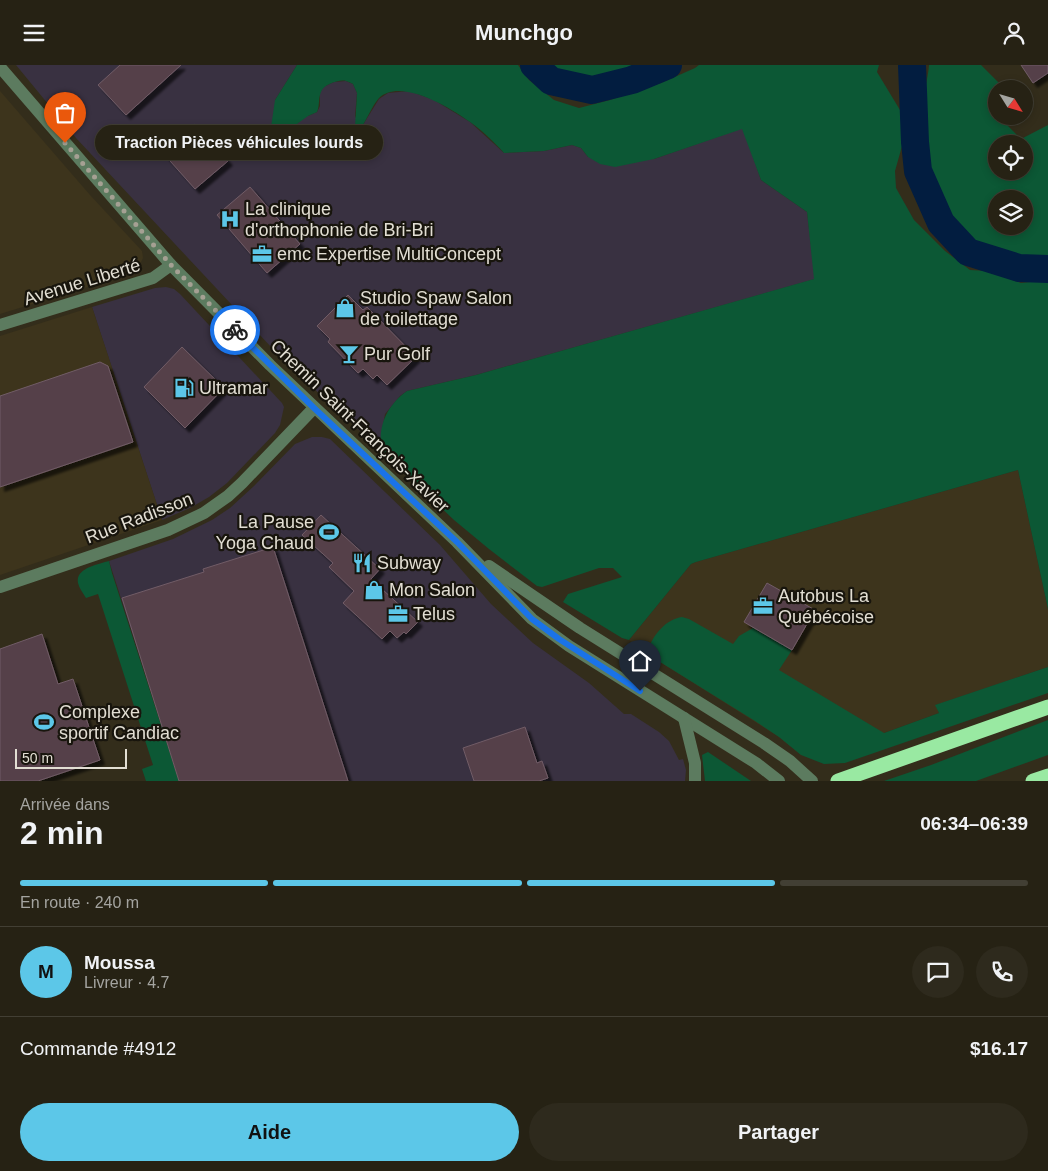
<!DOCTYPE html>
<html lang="fr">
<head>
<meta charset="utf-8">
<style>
  :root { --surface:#262214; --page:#2e2a1d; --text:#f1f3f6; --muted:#a4a4a0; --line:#423f34; --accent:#5cc7e8 }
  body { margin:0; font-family:Helvetica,sans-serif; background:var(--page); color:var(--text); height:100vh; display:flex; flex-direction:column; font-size:19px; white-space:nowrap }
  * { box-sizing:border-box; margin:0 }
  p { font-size:16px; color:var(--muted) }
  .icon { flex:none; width:28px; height:28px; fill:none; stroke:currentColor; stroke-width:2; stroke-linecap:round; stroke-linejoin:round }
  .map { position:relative; height:716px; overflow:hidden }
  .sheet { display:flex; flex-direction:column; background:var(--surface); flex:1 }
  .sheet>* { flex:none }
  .needle { width:32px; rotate:127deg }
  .tools { position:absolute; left:988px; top:15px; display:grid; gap:10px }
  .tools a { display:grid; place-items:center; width:45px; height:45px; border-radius:50%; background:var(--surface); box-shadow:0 2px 8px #0003,0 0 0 1px var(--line); font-size:25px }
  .scale { position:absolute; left:15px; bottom:12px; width:112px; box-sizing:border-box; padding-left:5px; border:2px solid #e2ded3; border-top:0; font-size:14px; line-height:18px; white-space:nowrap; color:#e2ded3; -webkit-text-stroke:4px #18150d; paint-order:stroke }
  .pin { position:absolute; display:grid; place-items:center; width:42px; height:42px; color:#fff; margin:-51px -21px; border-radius:50% 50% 50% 0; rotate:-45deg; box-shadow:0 0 5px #0007 }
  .pin .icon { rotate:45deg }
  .courier { position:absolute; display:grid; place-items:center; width:50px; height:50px; margin:-25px; border:4px solid #1a73e8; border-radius:50%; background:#fff; color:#222; box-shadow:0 1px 6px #0007 }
  .bubble { position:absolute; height:35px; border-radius:18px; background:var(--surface); box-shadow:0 2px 8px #0003,0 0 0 1px var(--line); font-size:16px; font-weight:700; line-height:35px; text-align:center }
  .summary em { font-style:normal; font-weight:700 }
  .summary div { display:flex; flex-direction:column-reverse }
  .summary { display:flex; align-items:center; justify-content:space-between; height:85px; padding:0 20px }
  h1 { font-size:32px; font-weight:700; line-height:38px }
  .bar { display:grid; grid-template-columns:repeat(4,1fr); gap:8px 5px; align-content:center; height:60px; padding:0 20px }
  .bar i { height:6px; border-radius:4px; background:var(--line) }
  .bar .selected { background:var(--accent) }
  .bar p { grid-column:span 4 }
  .line { display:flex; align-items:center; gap:12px; padding:0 20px; border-top:1px solid var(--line) }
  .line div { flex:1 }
  .round { display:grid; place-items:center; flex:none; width:52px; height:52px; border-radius:26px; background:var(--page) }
  .cta { display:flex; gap:10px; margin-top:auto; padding:10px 20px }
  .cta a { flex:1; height:58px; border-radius:30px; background:var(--accent); color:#111; font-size:20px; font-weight:700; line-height:58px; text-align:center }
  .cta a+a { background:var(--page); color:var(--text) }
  header { display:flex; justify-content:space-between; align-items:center; height:65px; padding:0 20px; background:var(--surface); font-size:22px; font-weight:700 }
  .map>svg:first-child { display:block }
</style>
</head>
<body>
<header><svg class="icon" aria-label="menu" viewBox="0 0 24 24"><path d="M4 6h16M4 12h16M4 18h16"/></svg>Munchgo<svg class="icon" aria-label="person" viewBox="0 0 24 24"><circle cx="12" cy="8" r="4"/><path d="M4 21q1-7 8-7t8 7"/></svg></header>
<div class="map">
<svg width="1048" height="716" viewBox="0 0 1048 716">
  <defs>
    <filter id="shadow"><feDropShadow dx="4.5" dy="4.5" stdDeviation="1" flood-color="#0009"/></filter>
  </defs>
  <rect width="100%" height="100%" fill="#332d1b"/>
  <!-- commercial -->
  <g fill="#393141">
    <path d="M16 0H297L275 35 308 51 317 47 320 41V28L323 22 334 17 346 16 353 19 357 28 355 51 361 63 379 34 388 28 409 26 434 35 470 57 504 88 544 86 572 80 581 83 588 92 654 94 743 63 761 115 807 147 815 214 476 310 407 326 400 331 385 349 380 377 382 386 287 299 76 73Z"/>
    <path d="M166 222 174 224 180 229 282 338 284 342 280 360 275 368 227 418 209 432 190 443 162 455 92 242 155 223Z"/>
    <path d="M312 372H322L330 374 440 480 491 539 533 578 589 618 624 649H631L659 667 669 676 679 695 683 694 686 705 685 716H180L109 496 173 474 212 455 230 443 254 421 295 379Z"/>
  </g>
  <!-- built -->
  <g fill="#3d341c">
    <path d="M0 26 90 130 142 186 143 193 137 205 120 212 0 249Z"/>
    <path d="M92 242 162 455 0 510V271Z"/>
    <path d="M1018 405 1048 544V602L936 640 939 648 884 668 801 690 779 672 652 592 629 575 691 499 696 497Z"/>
  </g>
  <!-- green -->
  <g fill="#0c5835" fill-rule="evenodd">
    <path d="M297 0H518L529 15 554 35 579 43 610 35 661 18 695 3 699 0H879L877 7 900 45 906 67 895 106 896 123 914 155 945 186 970 205 988 206 1021 218 1048 215V544L1018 405 696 497 691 499 629 575 622 573 563 537 568 529 622 512 613 503H599L542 522 537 521 489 484 454 455 382 386C377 362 387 340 407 326L476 310 814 214 807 147 761 115 742 64 654 94 615 102 600 99 588 92 581 83 572 80 544 86 504 88C494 77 482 65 470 57 451 43 400 12 379 33 372 41 367 54 361 63L355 62 357 28 353 19C353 19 347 16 346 16 339 14 323 20 321 27 318 34 320 40 317 47L308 51 279 72 271 62 275 35Z"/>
    <path d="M547 0H636C608 12 573 19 547 0Z"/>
    <path d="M929 0H981L1003 22V24H996V51H1003L1008 61 1021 74 1048 60V190C1031 193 992 189 977 178 955 161 933 127 927 99 924 87 923 54 923 42 923 28 928 14 929 0ZM996 79H1024V106H996ZM996 134H1024V161H996Z"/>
    <path d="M109 496 112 508 179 716H146L142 704 153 700 98 529 86 533C83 528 79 523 78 518 75 503 99 499 109 496Z"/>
    <path d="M682 552 689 554 733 579 739 571 753 563 792 585 779 605 884 668 939 648 935 640 1048 602V628L845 698 824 699 801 690 779 672 755 656 652 592 648 585C653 570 666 554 682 552Z"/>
    <path d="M1048 655V690L976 716H884L931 700Z"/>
    <path d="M708 687 751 716H705L702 690Z"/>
  </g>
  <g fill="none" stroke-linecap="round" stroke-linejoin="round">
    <!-- river -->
    <g stroke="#021d40" stroke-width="28">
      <path d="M534 0 551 16 592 25 632 15 668 0"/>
      <path d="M912 0 915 77 918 106 941 158 968 187 1019 203 1048 204"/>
    </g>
  </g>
  <!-- building -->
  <g fill="#54404a" stroke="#715c66" filter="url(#shadow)">
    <path d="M120 0H181L126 50 98 20Z"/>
    <path d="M1021 0H1048V8L1033 18Z"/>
    <path d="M195 59 228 96 195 124 163 88Z"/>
    <path d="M250 122 300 179 267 208 217 150Z"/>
    <path d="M348 230 363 245 367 242 416 292 387 320 377 310 373 314 363 304 358 308 328 277 330 274 317 261Z"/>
    <path d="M182 282 224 323 185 363 144 322Z"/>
    <path d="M100 297 108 301 133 377 0 422V331Z"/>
    <path d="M321 450 380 504 371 514 418 557 406 569 404 567 397 573 390 566 382 574 343 538 354 526 329 502 333 498 302 470Z"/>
    <path d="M273 482 348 716H179L122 533 204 507 203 504Z"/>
    <path d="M767 518 815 545 792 585 744 557Z"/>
    <path d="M42 569 58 619 73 614 100 695 38 716H0V584Z"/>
    <path d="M525 662 537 698 542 696 548 713 539 716H474L463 683Z"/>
  </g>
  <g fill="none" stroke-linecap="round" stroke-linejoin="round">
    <!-- minor -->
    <g stroke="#5c7b5f" stroke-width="12">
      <path d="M0 2 171 200 270 300 457 477 532 554 569 581 756 698 779 716"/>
      <path d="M0 260 153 213 171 200"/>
      <path d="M489 501 580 563 764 678 790 696 812 716"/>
      <path d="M0 522 168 465 204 448 228 431 242 418 314 343"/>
      <path d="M684 653 695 698V716"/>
    </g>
    <!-- highway -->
    <g stroke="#99e9a2" stroke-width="15">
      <path d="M838 716 1048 642"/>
      <path d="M1033 716 1048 711"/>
    </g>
  </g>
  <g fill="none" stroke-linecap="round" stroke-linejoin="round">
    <!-- done -->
    <path stroke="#a5a093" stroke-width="5" stroke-dasharray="0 9" d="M65 78 171 200 235 265"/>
    <!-- route -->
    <path stroke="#1a73e8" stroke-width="6" d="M235 265 314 343 457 477 532 554 559 574 640 626"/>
  </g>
  <!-- icons -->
  <defs>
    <symbol id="hospital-bare" viewBox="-9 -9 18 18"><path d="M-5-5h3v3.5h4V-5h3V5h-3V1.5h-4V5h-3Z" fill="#5cc7e8" stroke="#18150d" stroke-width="2.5" paint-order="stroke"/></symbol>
    <symbol id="office-bare" viewBox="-9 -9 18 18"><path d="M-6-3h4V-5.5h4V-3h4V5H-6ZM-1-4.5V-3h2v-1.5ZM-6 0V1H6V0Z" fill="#5cc7e8" stroke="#18150d" stroke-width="2.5" paint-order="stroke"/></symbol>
    <symbol id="shop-bare" viewBox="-9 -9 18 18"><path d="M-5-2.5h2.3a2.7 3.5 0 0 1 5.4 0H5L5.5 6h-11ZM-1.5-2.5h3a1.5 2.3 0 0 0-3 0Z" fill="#5cc7e8" stroke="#18150d" stroke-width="2.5" paint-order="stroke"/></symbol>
    <symbol id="bar-bare" viewBox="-9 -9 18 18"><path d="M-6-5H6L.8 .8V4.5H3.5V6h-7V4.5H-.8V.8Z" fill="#5cc7e8" stroke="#18150d" stroke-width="2.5" paint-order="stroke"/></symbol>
    <symbol id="fuel-bare" viewBox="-9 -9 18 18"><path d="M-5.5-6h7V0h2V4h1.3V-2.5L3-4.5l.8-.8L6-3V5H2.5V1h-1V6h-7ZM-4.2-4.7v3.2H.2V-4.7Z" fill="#5cc7e8" stroke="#18150d" stroke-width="2.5" paint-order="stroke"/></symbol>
    <symbol id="stadium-bare" viewBox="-9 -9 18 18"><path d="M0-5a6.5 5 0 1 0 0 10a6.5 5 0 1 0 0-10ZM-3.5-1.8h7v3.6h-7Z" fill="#5cc7e8" stroke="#18150d" stroke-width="2.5" paint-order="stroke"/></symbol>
    <symbol id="restaurant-bare" viewBox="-9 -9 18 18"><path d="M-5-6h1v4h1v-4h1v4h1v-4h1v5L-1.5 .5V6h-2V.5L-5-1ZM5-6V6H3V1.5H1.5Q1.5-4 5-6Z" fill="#5cc7e8" stroke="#18150d" stroke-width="2.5" paint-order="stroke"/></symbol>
  </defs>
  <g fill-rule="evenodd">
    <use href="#hospital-bare" x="216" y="140" width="28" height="28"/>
    <use href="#office-bare" x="248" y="175" width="28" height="28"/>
    <use href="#shop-bare" x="331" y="229" width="28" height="28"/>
    <use href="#bar-bare" x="335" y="275" width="28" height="28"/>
    <use href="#fuel-bare" x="170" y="309" width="28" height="28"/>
    <use href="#stadium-bare" x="315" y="453" width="28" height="28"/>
    <use href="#restaurant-bare" x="348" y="484" width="28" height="28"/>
    <use href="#shop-bare" x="360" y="511" width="28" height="28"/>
    <use href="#office-bare" x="749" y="527" width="28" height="28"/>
    <use href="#office-bare" x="384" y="535" width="28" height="28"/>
    <use href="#stadium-bare" x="30" y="643" width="28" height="28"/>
  </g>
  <g text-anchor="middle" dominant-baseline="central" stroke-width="4.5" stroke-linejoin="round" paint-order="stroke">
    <!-- poi labels -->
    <g font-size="18" fill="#e2ded3" stroke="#18150d" text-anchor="start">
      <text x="245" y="144">La clinique<tspan x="245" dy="21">d'orthophonie de Bri-Bri</tspan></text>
      <text x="277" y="189">emc Expertise MultiConcept</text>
      <text x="360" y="233">Studio Spaw Salon<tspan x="360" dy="21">de toilettage</tspan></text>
      <text x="364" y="289">Pur Golf</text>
      <text x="199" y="323">Ultramar</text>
      <text x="314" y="457" text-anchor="end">La Pause<tspan x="314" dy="21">Yoga Chaud</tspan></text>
      <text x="377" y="498">Subway</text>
      <text x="389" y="525">Mon Salon</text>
      <text x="778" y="531">Autobus La<tspan x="778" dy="21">Québécoise</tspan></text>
      <text x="413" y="549">Telus</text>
      <text x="59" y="647">Complexe<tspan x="59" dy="21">sportif Candiac</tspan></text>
    </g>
    <!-- street labels -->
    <g font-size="18" fill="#e2ded3" stroke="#18150d">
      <text transform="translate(82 217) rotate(-17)">Avenue Liberté</text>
      <text transform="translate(360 361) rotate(44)">Chemin Saint-François-Xavier</text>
      <text transform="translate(139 453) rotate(-21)">Rue Radisson</text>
    </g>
  </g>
</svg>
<div class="tools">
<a><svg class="needle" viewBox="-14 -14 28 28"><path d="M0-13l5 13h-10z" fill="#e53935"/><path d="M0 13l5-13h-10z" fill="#a4a4a0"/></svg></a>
<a><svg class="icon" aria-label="locate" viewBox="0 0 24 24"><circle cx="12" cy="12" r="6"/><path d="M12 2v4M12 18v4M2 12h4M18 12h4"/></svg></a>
<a><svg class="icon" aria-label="layers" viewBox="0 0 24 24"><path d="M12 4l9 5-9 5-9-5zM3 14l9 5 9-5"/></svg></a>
</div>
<div class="scale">50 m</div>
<div class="pin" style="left:65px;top:78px;background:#ea580c"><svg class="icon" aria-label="bag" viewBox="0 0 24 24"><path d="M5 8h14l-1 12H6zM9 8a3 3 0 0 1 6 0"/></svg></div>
<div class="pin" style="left:640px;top:626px;background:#1f2937"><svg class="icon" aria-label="home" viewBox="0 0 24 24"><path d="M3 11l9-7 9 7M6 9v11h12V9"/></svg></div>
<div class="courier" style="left:235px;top:265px"><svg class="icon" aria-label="bike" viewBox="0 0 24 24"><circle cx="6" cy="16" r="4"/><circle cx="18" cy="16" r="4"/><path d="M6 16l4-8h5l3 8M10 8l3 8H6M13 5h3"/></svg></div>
<div class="bubble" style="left:95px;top:60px;width:288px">Traction Pièces véhicules lourds</div>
</div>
<section class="sheet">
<div class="summary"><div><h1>2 min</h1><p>Arrivée dans</p></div><em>06:34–06:39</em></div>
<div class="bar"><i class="selected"></i><i class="selected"></i><i class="selected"></i><i></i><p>En route · 240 m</p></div>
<div class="line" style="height:90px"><b class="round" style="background:var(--accent);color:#111">M</b><div><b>Moussa</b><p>Livreur · 4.7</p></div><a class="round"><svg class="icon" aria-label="chat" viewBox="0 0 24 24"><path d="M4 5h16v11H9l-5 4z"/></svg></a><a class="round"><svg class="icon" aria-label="phone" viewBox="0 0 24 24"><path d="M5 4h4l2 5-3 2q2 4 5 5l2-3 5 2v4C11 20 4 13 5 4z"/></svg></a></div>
<div class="line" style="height:65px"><div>Commande #4912</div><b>$16.17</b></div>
<div class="cta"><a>Aide</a><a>Partager</a></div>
</section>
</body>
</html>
